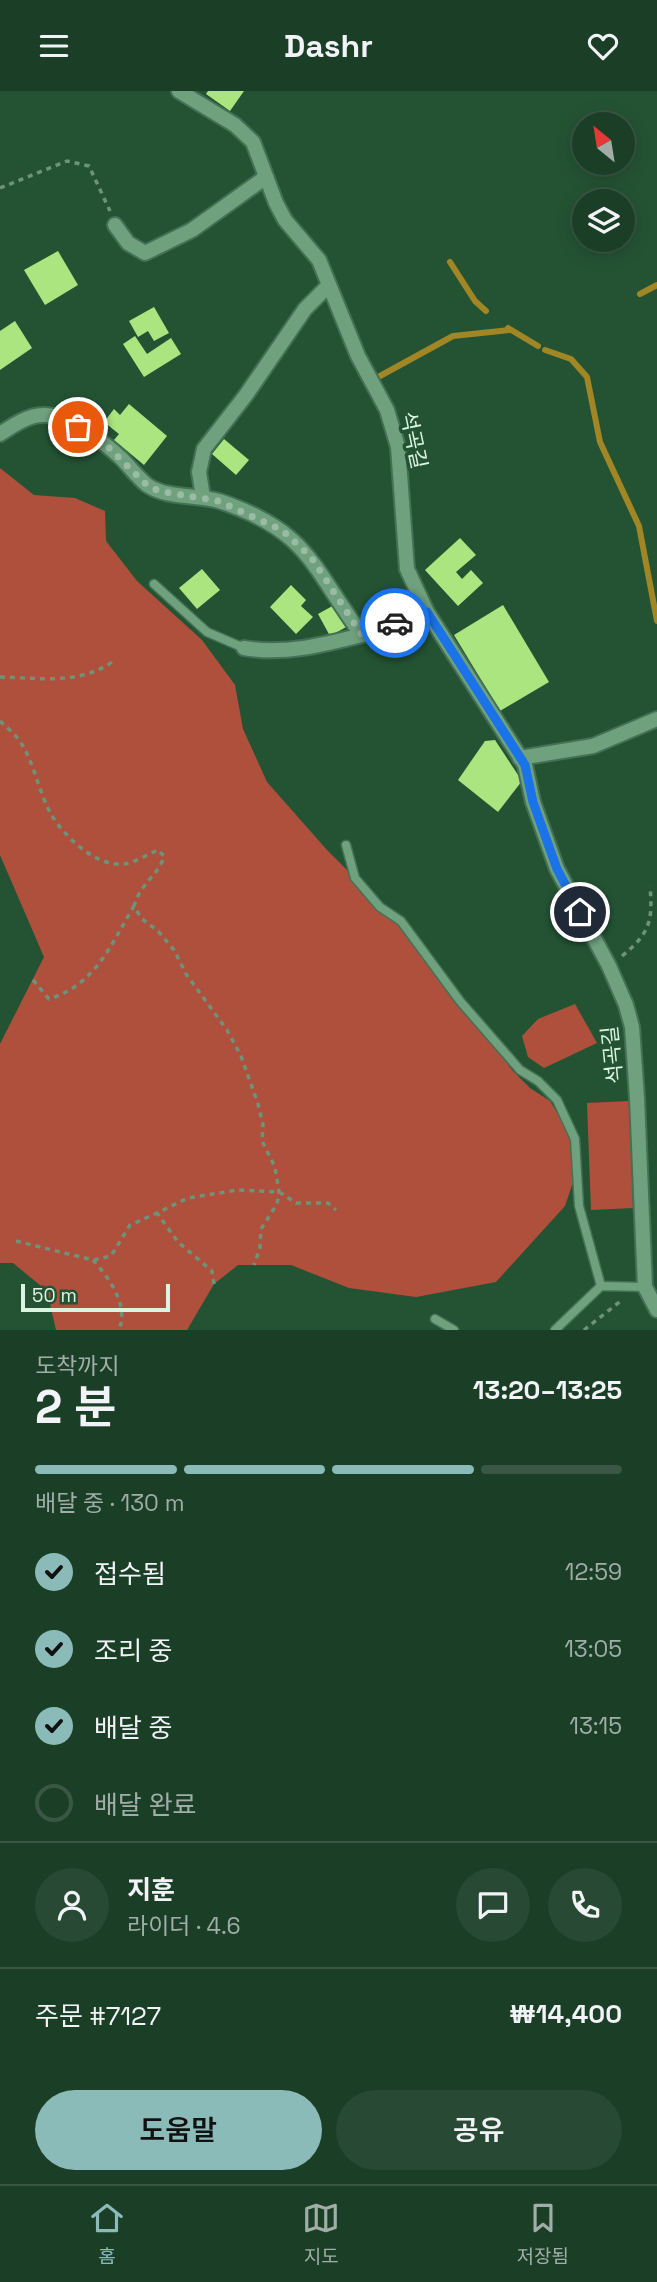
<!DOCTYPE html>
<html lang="ko">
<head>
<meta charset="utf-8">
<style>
  :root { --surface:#1b3e27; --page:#284933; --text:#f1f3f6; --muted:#a0aea7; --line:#395744; --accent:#8bbbb9 }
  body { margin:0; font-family:"Space Grotesk","Noto Sans KR",sans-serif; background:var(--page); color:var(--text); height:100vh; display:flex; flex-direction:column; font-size:26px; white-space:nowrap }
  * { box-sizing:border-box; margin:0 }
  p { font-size:23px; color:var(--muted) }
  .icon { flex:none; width:38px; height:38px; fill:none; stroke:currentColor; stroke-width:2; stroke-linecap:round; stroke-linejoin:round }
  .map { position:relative; height:1239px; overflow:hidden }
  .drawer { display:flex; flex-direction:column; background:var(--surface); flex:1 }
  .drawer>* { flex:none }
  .needle { width:46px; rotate:330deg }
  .buttons { position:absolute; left:572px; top:21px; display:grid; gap:14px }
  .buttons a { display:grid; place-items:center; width:63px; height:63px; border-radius:50%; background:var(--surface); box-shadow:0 4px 18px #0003,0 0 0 2px var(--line); font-size:35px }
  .scale { position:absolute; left:21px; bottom:18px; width:149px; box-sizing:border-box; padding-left:7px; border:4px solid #dbf4e1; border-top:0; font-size:19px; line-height:24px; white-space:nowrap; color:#dbf4e1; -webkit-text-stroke:5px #245334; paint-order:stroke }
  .pin { position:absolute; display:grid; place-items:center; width:60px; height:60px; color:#fff; margin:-30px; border:4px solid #fff; border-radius:50%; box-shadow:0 2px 7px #0007 }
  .courier { position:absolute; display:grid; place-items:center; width:70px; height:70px; margin:-35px; border:5px solid #1a73e8; border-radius:50%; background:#fff; color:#222; box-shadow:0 2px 9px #0007 }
  .summary em { font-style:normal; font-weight:600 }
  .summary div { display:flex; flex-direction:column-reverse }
  .summary { display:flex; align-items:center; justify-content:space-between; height:119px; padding:0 35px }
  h1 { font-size:46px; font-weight:600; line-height:52px }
  .bar { display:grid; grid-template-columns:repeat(4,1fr); gap:10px 7px; align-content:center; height:84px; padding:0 35px }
  .bar i { height:9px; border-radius:5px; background:var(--line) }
  .bar .on { background:var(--accent) }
  .bar p { grid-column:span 4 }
  .line { display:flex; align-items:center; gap:18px; padding:0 35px; border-top:2px solid var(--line) }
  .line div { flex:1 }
  .round { display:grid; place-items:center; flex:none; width:74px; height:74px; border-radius:37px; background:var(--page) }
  ol { padding:0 35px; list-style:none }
  li { display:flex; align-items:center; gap:21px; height:77px }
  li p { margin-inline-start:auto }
  li .icon { padding:7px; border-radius:50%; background:var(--accent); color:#111; stroke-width:4 }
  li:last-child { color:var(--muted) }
  li i { width:38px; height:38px; border:4px solid var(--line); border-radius:50% }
  .primary-button { display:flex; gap:14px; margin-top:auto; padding:14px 35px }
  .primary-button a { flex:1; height:80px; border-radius:42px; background:var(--accent); color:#111; font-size:28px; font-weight:600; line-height:80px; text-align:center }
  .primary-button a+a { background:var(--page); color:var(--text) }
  header { display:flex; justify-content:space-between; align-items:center; height:91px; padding:0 35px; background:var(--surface); font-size:32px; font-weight:600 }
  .menu { display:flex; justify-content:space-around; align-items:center; height:98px; border-top:2px solid var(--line); background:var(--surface); font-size:19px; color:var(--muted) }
  .menu a { display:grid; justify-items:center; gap:4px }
  .menu .on { color:var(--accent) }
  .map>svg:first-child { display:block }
</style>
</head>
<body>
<header><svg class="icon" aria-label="menu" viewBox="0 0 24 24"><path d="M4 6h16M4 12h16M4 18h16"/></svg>Dashr<svg class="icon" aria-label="heart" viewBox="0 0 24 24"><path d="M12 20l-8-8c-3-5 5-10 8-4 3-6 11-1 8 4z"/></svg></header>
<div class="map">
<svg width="657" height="1239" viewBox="0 0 657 1239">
  <rect width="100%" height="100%" fill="#245334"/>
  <!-- green -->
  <g fill="#af503c">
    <path d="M0 377 34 404 75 407 105 420 106 450 137 490 202 549 235 594 243 638 267 691 327 759 424 856 512 979 530 997 550 1010 570 1043 576 1082 565 1115 496 1191 416 1206 349 1197 291 1174H238L214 1193 187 1239H56L47 1200 13 1172H0V953L44 866 0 764Z"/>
    <path d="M575 913 597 952 544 977 528 966 522 945 538 928Z"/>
    <path d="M629 1010 633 1117 591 1119 587 1012Z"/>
  </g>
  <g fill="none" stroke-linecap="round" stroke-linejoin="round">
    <!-- stream -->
    <g stroke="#a18625" stroke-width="6">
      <path d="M450 171 475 210 486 220"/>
      <path d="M640 203 657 194"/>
      <path d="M508 237 538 255"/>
      <path d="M545 259 571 268 587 286 600 351 639 435 657 530"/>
      <path d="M380 285 453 245 510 239"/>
    </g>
  </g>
  <!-- building -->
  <g fill="#abe57f">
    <path d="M208 0H244L230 20 206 3Z"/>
    <path d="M58 160 78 194 45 214 24 179Z"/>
    <path d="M154 216 169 242 154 250 148 240 138 246 129 230Z"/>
    <path d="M15 230 32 257 0 279V240Z"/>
    <path d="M135 245 147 263 171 247 181 263 144 286 123 253Z"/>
    <path d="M129 313 167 345 144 374 114 349 119 343 104 331 114 318 120 324Z"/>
    <path d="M224 348 249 369 236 384 212 363Z"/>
    <path d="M460 447 476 464 456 481 462 488 471 479 483 492 458 515 425 479Z"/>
    <path d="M202 478 220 499 197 518 179 497Z"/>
    <path d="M291 494 306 509 301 515 313 526 296 543 270 516Z"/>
    <path d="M336 513 348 535 330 545 318 523Z"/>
    <path d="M503 514 549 591 500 620 454 544Z"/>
    <path d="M495 649 522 690 498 721 458 689 485 650Z"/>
  </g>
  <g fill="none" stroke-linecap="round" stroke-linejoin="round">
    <defs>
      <g id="service">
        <path d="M154 493 207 541 244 557"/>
        <path d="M346 754 355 787 380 816 401 830 460 910 520 979 538 990 557 1009 575 1048 579 1115 601 1195"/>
        <path d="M435 1228 454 1239"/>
        <path d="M555 1239 601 1195 645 1196"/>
      </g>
      <g id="minor">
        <path d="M179 0 235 34 253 51 276 112 285 129 319 169 358 265 387 319 398 356 407 478 427 521 525 674 533 711 557 778 609 875 626 914 632 936 637 1007 645 1196 657 1219"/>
        <path d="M115 134 128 152 145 162 192 139 266 86"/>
        <path d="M0 343C12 335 28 324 43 324 67 323 104 351 121 367 130 376 137 386 147 394 167 408 196 403 219 410 309 440 311 475 362 544L427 521"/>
        <path d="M203 406 199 381 204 358 246 304 305 218 329 194"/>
        <path d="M244 557C284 564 323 554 362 544"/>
        <path d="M520 667 593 655 657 628"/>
      </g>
    </defs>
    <!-- service casing -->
    <use href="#service" stroke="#447056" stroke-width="11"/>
    <!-- minor casing -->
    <use href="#minor" stroke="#447056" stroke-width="18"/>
    <!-- path -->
    <g stroke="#6d9379" stroke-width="3.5" stroke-dasharray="5 5" stroke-linecap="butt">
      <path d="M0 97 67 70 89 75 110 120"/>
      <path d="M0 586C38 587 79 594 112 571"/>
      <path d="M0 630C6 636 14 642 19 649 35 672 38 700 51 723 64 745 95 776 124 773 134 772 148 763 158 759L164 765C160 783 141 791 134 815L141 827 158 840 174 859 186 883 227 939 241 965 258 1013 263 1034 262 1050 275 1076 279 1101 277 1113 261 1138 260 1157 254 1174"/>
      <path d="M622 865C650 842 653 830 650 795"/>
      <path d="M33 889 49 908C96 893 110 855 134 815"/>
      <path d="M16 1150 93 1169 111 1165 130 1134 157 1122"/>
      <path d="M93 1169C109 1187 129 1214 119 1239"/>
      <path d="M214 1193 212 1180 178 1151 157 1122 188 1107 238 1099 279 1101 296 1112H328L336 1119"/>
      <path d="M584 1239 622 1209"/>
    </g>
    <!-- service -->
    <use href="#service" stroke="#70a17e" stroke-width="8"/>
    <!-- minor -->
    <use href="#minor" stroke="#70a17e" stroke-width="14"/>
  </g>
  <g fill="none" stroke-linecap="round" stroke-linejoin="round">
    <!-- done -->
    <path stroke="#9bbca4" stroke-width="7" stroke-dasharray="0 12.6" d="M78 336 103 351 148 395 159 400 218 410 282 439 311 466 362 544 395 532"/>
    <!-- route -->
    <path stroke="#1a73e8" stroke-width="9" d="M395 532 427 521 525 674 533 711 557 778 580 821"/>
  </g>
  <g text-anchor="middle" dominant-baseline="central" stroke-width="7" stroke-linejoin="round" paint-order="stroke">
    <!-- street labels -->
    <g font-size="21" fill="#dbf4e1" stroke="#245334">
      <text transform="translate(414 349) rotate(78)">석곡길</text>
      <text transform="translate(612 964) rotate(-96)">석곡길</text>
    </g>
  </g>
</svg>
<div class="buttons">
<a><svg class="needle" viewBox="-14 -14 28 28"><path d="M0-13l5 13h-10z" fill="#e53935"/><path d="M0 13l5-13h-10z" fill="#a0aea7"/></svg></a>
<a><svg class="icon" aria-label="layers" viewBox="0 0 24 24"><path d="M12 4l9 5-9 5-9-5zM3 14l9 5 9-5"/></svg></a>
</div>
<div class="scale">50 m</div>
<div class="pin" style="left:78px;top:336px;background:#ea580c"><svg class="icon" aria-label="bag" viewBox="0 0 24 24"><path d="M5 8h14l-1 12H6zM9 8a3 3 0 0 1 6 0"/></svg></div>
<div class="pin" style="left:580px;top:821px;background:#1f2937"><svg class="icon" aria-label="home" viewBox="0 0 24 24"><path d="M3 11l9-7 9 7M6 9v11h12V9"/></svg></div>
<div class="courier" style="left:395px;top:532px"><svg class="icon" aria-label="car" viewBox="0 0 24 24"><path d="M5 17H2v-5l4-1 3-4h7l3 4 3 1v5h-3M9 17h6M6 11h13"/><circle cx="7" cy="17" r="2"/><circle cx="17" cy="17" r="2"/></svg></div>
</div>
<section class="drawer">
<div class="summary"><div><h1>2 분</h1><p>도착까지</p></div><em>13:20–13:25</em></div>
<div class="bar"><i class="on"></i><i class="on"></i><i class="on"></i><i></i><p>배달 중 · 130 m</p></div>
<ol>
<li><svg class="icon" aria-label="check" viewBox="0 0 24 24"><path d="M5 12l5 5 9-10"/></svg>접수됨<p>12:59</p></li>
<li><svg class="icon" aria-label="check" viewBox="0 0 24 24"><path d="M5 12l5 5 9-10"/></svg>조리 중<p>13:05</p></li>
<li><svg class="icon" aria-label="check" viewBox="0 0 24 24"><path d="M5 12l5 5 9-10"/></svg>배달 중<p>13:15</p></li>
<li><i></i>배달 완료</li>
</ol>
<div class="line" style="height:126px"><a class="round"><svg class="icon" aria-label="person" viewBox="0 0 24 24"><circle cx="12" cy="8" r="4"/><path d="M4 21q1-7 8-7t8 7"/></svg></a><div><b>지훈</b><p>라이더 · 4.6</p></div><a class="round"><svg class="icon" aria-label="chat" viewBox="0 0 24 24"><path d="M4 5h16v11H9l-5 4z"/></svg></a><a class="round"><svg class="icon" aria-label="phone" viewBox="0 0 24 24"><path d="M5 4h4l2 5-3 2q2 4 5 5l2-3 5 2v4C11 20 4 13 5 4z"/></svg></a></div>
<div class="line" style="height:91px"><div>주문 #7127</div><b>₩14,400</b></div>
<div class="primary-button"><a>도움말</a><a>공유</a></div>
</section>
<nav class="menu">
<a class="on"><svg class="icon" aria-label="home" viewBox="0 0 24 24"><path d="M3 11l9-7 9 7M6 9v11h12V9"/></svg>홈</a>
<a><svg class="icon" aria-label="map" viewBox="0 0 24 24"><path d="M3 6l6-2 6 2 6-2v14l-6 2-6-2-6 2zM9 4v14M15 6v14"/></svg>지도</a>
<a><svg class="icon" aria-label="saved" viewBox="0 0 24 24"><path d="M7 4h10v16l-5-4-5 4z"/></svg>저장됨</a>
</nav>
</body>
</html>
